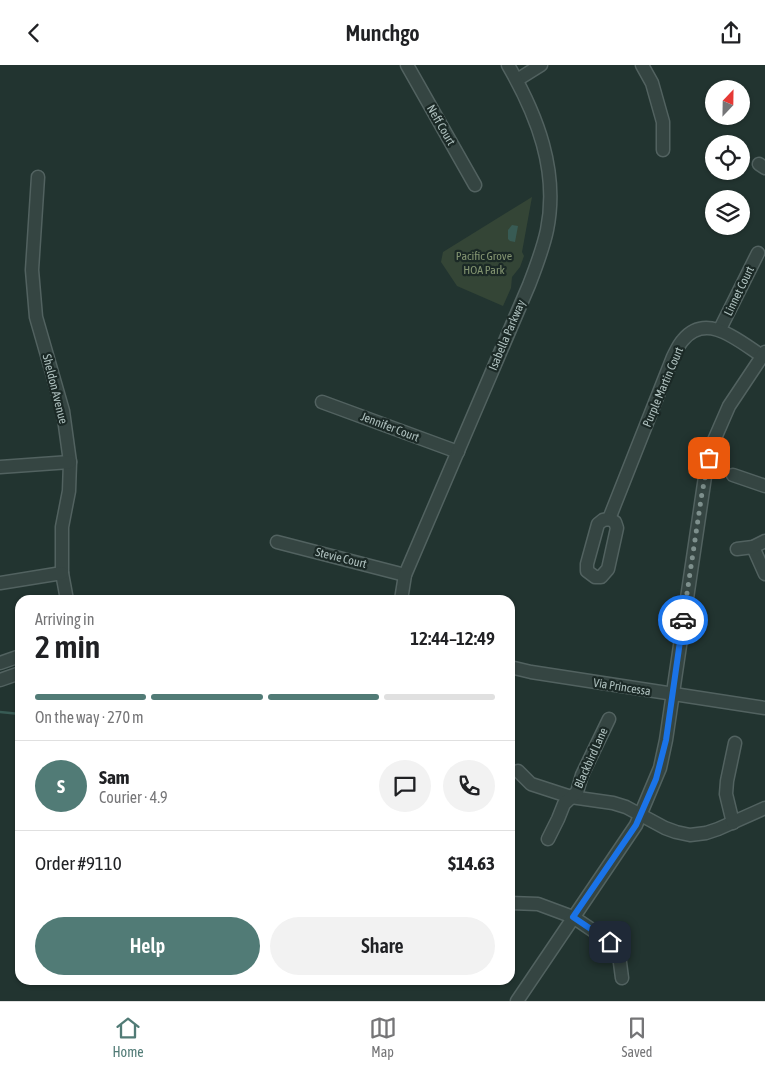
<!DOCTYPE html>
<html lang="en">
<head>
<meta charset="utf-8">
<style>
  :root { --surface:#fff; --page:#f2f2f2; --text:#202124; --muted:#757577; --line:#e0e0e0; --accent:#517b76 }
  body { margin:0; font-family:"Asap Condensed",sans-serif; background:var(--page); color:var(--text); height:100vh; display:flex; flex-direction:column; font-size:19px; white-space:nowrap }
  * { box-sizing:border-box; margin:0 }
  p { font-size:16px; color:var(--muted) }
  .icon { flex:none; width:28px; height:28px; fill:none; stroke:currentColor; stroke-width:2; stroke-linecap:round; stroke-linejoin:round }
  .map { position:relative; flex:1; overflow:hidden }
  .panel { position:absolute; left:15px; top:530px; width:500px; height:390px; display:flex; flex-direction:column; background:var(--surface); border-radius:15px; box-shadow:0 1px 4px #0004 }
  .panel>* { flex:none }
  .needle { width:32px; rotate:22deg }
  .tools { position:absolute; left:705px; top:15px; display:grid; gap:10px }
  .tools a { display:grid; place-items:center; width:45px; height:45px; border-radius:50%; background:var(--surface); box-shadow:0 1px 4px #0004; font-size:25px }
  .pin { position:absolute; display:grid; place-items:center; width:42px; height:42px; color:#fff; margin:-21px; border-radius:10px; box-shadow:0 2px 8px #0006 }
  .courier { position:absolute; display:grid; place-items:center; width:50px; height:50px; margin:-25px; border:4px solid #1a73e8; border-radius:50%; background:#fff; color:#222; box-shadow:0 1px 6px #0007 }
  .summary em { font-style:normal; font-weight:600 }
  .summary div { display:flex; flex-direction:column-reverse }
  .summary { display:flex; align-items:center; justify-content:space-between; height:85px; padding:0 20px }
  h1 { font-size:32px; font-weight:600; line-height:38px }
  .bar { display:grid; grid-template-columns:repeat(4,1fr); gap:8px 5px; align-content:center; height:60px; padding:0 20px }
  .bar i { height:6px; border-radius:4px; background:var(--line) }
  .bar .active { background:var(--accent) }
  .bar p { grid-column:span 4 }
  .line { display:flex; align-items:center; gap:12px; padding:0 20px; border-top:1px solid var(--line) }
  .line div { flex:1 }
  .round { display:grid; place-items:center; flex:none; width:52px; height:52px; border-radius:26px; background:var(--page) }
  .cta { display:flex; gap:10px; margin-top:auto; padding:10px 20px }
  .cta a { flex:1; height:58px; border-radius:30px; background:var(--accent); color:#fff; font-size:20px; font-weight:600; line-height:58px; text-align:center }
  .cta a+a { background:var(--page); color:var(--text) }
  header { display:flex; justify-content:space-between; align-items:center; height:65px; padding:0 20px; background:var(--surface); font-size:22px; font-weight:600 }
  .menu { display:flex; justify-content:space-around; align-items:center; height:70px; border-top:1px solid var(--line); background:var(--surface); font-size:14px; color:var(--muted) }
  .menu a { display:grid; justify-items:center; gap:2px }
  .menu .active { color:var(--accent) }
  .map>svg:first-child { display:block }
</style>
</head>
<body>
<header><svg class="icon" aria-label="back" viewBox="0 0 24 24"><path d="M15 5l-7 7 7 7"/></svg>Munchgo<svg class="icon" aria-label="share" viewBox="0 0 24 24"><path d="M12 15V3M7 8l5-5 5 5M5 13v7h14v-7"/></svg></header>
<div class="map">
<svg width="765" height="936" viewBox="0 0 765 936">
  <rect width="100%" height="100%" fill="#223430"/>
  <!-- green -->
  <path fill="#344536" d="M532 132 522 187 524 191 520 202 512 212 511 223 503 241 457 221 441 197 443 187Z"/>
  <!-- water -->
  <path fill="#385b54" d="M512 160 518 161 515 177 510 176 508 174V165Z"/>
  <g fill="none" stroke-linecap="round" stroke-linejoin="round">
    <!-- stream -->
    <path stroke="#385b54" stroke-width="2.5" d="M0 647 20 649"/>
    <defs>
      <g id="minor">
        <path d="M407 0 475 120"/>
        <path d="M642 0 652 18 663 57V85"/>
        <path d="M517 15 541 0"/>
        <path d="M759 99 765 103"/>
        <path d="M38 112 32 205 36 252 63 346 70 397 69 426 62 462V508L67 535"/>
        <path d="M720 264 758 188"/>
        <path d="M322 337 458 387"/>
        <path d="M0 402 70 397"/>
        <path d="M733 410 765 421"/>
        <path d="M609 454 673 292C676 286 679 279 683 275 707 246 740 277 762 291"/>
        <path d="M609 454 615 457 617 463 608 504 601 512H595L587 506V499L598 459 603 455Z"/>
        <path d="M277 477 405 510"/>
        <path d="M753 482 765 509"/>
        <path d="M737 484 753 482 765 476"/>
        <path d="M0 518 62 508"/>
        <path d="M401 535 405 510 529 220C536 202 543 184 547 165 559 106 537 50 508 0"/>
        <path d="M0 598 20 591"/>
        <path d="M510 602 531 607 765 643"/>
        <path d="M0 615 20 608"/>
        <path d="M518 706 531 719 571 732 613 738 626 742 665 763 676 767 690 770 706 768 718 764 765 743"/>
        <path d="M733 758 726 729 727 716 735 678"/>
        <path d="M548 774 558 754 564 739 577 727 582 710 609 654"/>
        <path d="M510 838 538 839 573 852 610 877 619 890 622 913"/>
        <path d="M517 936 636 760 660 703 666 675 706 405 712 380 729 341 765 287"/>
      </g>
    </defs>
    <!-- minor casing -->
    <use href="#minor" stroke="#526260" stroke-width="15"/>
    <!-- minor -->
    <use href="#minor" stroke="#354542" stroke-width="12"/>
  </g>
  <g fill="none" stroke-linecap="round" stroke-linejoin="round">
    <!-- done -->
    <path stroke="#7e908d" stroke-width="5" stroke-dasharray="0 9" d="M683 555 702 428 709 393"/>
    <!-- route -->
    <path stroke="#1a73e8" stroke-width="6" d="M610 877 573 852 636 760 656 714 666 675 683 555"/>
  </g>
  <g text-anchor="middle" dominant-baseline="central" stroke-width="4.5" stroke-linejoin="round" paint-order="stroke">
    <!-- street labels -->
    <g font-size="12" fill="#afc1bf" stroke="#1b2926">
      <text transform="translate(441 60) rotate(60)">Neff Court</text>
      <text transform="translate(739 226) rotate(-64)">Linnet Court</text>
      <text transform="translate(507 270) rotate(-67)">Isabella Parkway</text>
      <text transform="translate(663 322) rotate(-67)">Purple Martin Court</text>
      <text transform="translate(55 324) rotate(76)">Sheldon Avenue</text>
      <text transform="translate(390 362) rotate(21)">Jennifer Court</text>
      <text transform="translate(341 493) rotate(14)">Stevie Court</text>
      <text transform="translate(622 622) rotate(9)">Via Princessa</text>
      <text transform="translate(591 693) rotate(-66)">Blackbird Lane</text>
    </g>
    <!-- park labels -->
    <g font-size="12" fill="#849571" stroke="#1b2926">
      <text x="484" y="191">Pacific Grove<tspan x="484" dy="14">HOA Park</tspan></text>
    </g>
  </g>
</svg>
<div class="tools">
<a><svg class="needle" viewBox="-14 -14 28 28"><path d="M0-13l5 13h-10z" fill="#e53935"/><path d="M0 13l5-13h-10z" fill="#757577"/></svg></a>
<a><svg class="icon" aria-label="locate" viewBox="0 0 24 24"><circle cx="12" cy="12" r="6"/><path d="M12 2v4M12 18v4M2 12h4M18 12h4"/></svg></a>
<a><svg class="icon" aria-label="layers" viewBox="0 0 24 24"><path d="M12 4l9 5-9 5-9-5zM3 14l9 5 9-5"/></svg></a>
</div>
<div class="pin" style="left:709px;top:393px;background:#ea580c"><svg class="icon" aria-label="bag" viewBox="0 0 24 24"><path d="M5 8h14l-1 12H6zM9 8a3 3 0 0 1 6 0"/></svg></div>
<div class="pin" style="left:610px;top:877px;background:#1f2937"><svg class="icon" aria-label="home" viewBox="0 0 24 24"><path d="M3 11l9-7 9 7M6 9v11h12V9"/></svg></div>
<div class="courier" style="left:683px;top:555px"><svg class="icon" aria-label="car" viewBox="0 0 24 24"><path d="M5 17H2v-5l4-1 3-4h7l3 4 3 1v5h-3M9 17h6M6 11h13"/><circle cx="7" cy="17" r="2"/><circle cx="17" cy="17" r="2"/></svg></div>
<section class="panel">
<div class="summary"><div><h1>2 min</h1><p>Arriving in</p></div><em>12:44–12:49</em></div>
<div class="bar"><i class="active"></i><i class="active"></i><i class="active"></i><i></i><p>On the way · 270 m</p></div>
<div class="line" style="height:90px"><b class="round" style="background:var(--accent);color:#fff">S</b><div><b>Sam</b><p>Courier · 4.9</p></div><a class="round"><svg class="icon" aria-label="chat" viewBox="0 0 24 24"><path d="M4 5h16v11H9l-5 4z"/></svg></a><a class="round"><svg class="icon" aria-label="phone" viewBox="0 0 24 24"><path d="M5 4h4l2 5-3 2q2 4 5 5l2-3 5 2v4C11 20 4 13 5 4z"/></svg></a></div>
<div class="line" style="height:65px"><div>Order #9110</div><b>$14.63</b></div>
<div class="cta"><a>Help</a><a>Share</a></div>
</section>
</div>
<nav class="menu">
<a class="active"><svg class="icon" aria-label="home" viewBox="0 0 24 24"><path d="M3 11l9-7 9 7M6 9v11h12V9"/></svg>Home</a>
<a><svg class="icon" aria-label="map" viewBox="0 0 24 24"><path d="M3 6l6-2 6 2 6-2v14l-6 2-6-2-6 2zM9 4v14M15 6v14"/></svg>Map</a>
<a><svg class="icon" aria-label="saved" viewBox="0 0 24 24"><path d="M7 4h10v16l-5-4-5 4z"/></svg>Saved</a>
</nav>
</body>
</html>
